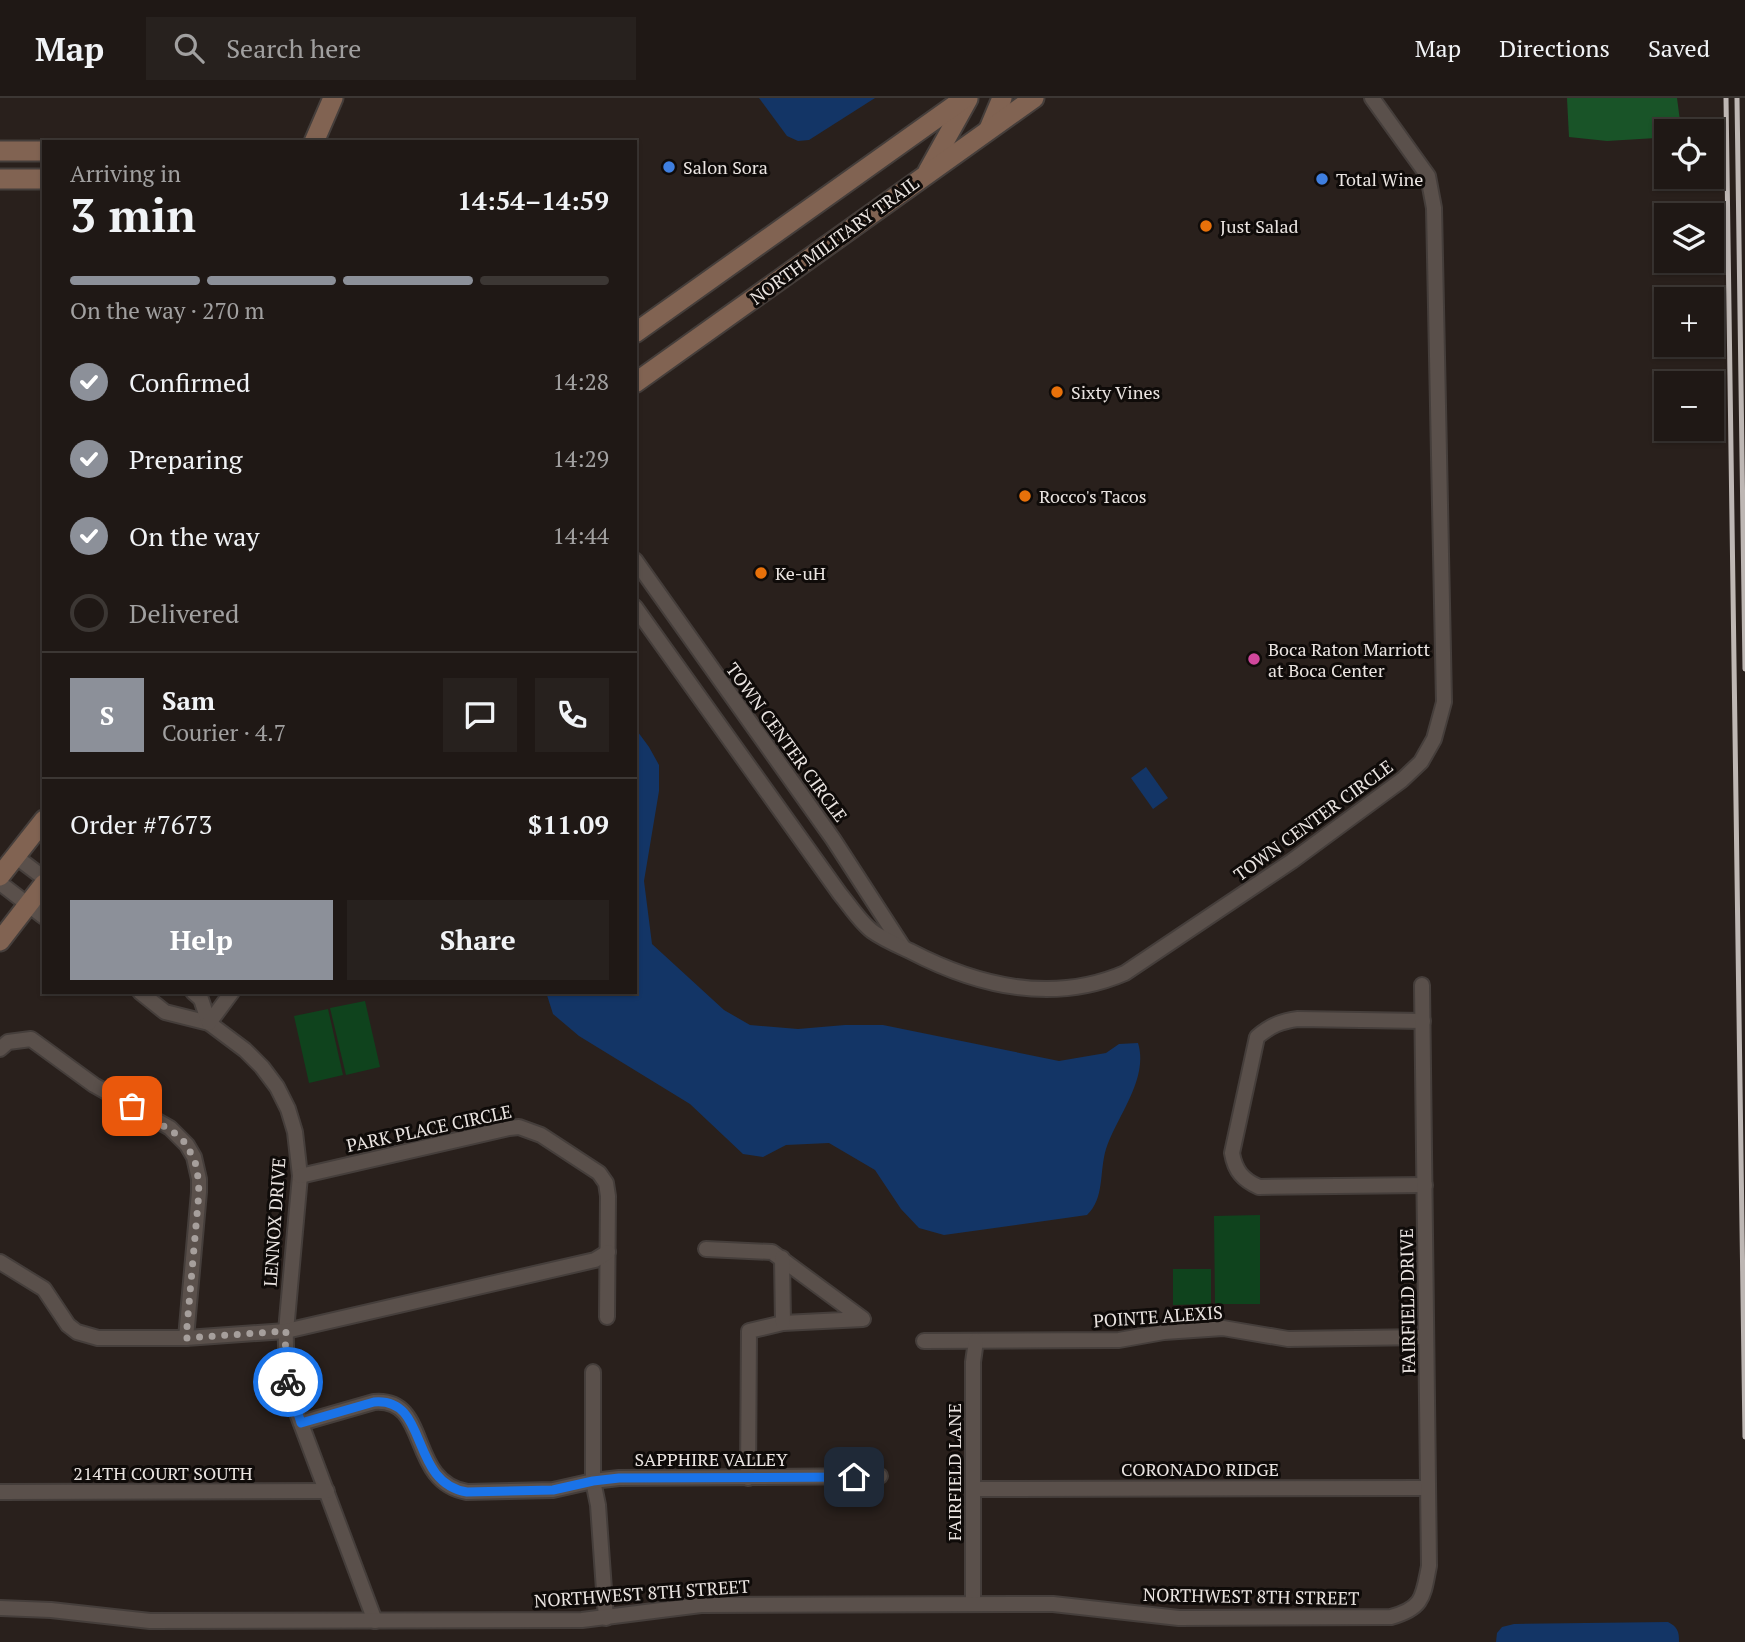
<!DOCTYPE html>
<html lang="en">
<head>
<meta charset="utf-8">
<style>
  :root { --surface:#1f1815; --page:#27211e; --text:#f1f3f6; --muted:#a1a0a0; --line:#3c3734; --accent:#8c9099 }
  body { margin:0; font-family:"PT Serif",serif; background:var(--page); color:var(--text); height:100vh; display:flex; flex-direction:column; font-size:26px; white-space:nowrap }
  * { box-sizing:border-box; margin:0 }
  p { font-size:23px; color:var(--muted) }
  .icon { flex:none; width:38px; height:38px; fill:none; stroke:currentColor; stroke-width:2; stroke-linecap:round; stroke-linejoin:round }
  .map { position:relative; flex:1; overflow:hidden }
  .details { position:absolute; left:42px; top:42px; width:595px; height:854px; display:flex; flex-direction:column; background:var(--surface); border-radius:0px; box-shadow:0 2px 5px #0004,0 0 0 2px var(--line) }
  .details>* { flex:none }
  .tools { position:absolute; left:1654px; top:21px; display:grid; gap:14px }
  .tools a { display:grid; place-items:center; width:70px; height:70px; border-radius:0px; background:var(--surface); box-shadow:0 2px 5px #0004,0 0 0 2px var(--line); font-size:35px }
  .pin { position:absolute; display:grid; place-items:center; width:60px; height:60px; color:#fff; margin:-30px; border-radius:14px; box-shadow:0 4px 10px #0006 }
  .courier { position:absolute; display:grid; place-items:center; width:70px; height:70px; margin:-35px; border:5px solid #1a73e8; border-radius:50%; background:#fff; color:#222; box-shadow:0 2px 9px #0007 }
  .summary em { font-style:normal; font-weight:700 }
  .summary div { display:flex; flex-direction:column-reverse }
  .summary { display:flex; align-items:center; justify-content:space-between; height:119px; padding:0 28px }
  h1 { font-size:46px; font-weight:700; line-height:52px }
  .bar { display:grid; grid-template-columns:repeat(4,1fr); gap:10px 7px; align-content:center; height:84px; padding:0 28px }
  .bar i { height:9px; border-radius:5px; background:var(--line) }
  .bar .active { background:var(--accent) }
  .bar p { grid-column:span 4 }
  .line { display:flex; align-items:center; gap:18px; padding:0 28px; border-top:2px solid var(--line) }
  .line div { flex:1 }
  .round { display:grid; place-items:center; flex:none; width:74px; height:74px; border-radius:0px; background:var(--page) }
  ol { padding:0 28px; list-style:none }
  li { display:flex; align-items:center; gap:21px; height:77px }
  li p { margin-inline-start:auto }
  li .icon { padding:7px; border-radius:50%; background:var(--accent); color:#fff; stroke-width:4 }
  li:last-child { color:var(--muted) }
  li i { width:38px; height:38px; border:4px solid var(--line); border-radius:50% }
  .button { display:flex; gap:14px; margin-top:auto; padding:14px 28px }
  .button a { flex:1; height:80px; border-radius:0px; background:var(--accent); color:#fff; font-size:28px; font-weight:700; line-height:80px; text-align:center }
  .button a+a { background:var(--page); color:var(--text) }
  header { display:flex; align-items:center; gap:42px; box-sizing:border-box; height:98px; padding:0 35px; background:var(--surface); border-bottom:2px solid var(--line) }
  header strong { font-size:33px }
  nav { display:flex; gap:38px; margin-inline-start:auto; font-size:24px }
  .search { width:490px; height:63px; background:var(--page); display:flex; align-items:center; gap:18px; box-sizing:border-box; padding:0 24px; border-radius:0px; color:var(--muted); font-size:26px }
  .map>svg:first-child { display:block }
</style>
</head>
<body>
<header>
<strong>Map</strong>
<div class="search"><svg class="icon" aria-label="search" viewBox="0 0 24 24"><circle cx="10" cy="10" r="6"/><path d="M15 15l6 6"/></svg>Search here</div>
<nav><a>Map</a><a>Directions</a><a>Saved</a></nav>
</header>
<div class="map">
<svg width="1745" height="1544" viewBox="0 0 1745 1544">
  <rect width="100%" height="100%" fill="#29201c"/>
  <!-- green -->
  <g fill="#0f431d">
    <path d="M365 903 380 969 346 977 330 910Z"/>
    <path d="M328 911 343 977 309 985 294 918Z"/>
    <path d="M1260 1117V1206H1215L1214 1118Z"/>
    <path d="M1173 1171H1211V1206L1173 1207Z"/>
  </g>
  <!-- forest -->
  <path fill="#195428" d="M1567 0H1677L1680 23 1656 40 1607 43 1569 39Z"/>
  <!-- water -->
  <g fill="#133566">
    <path d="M759 0H875L809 42 798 43 787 38Z"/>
    <path d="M635 630 649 649 659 667V693L644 783 652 846 724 912 750 927 798 931 845 927H883L1059 963 1106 955 1119 946 1138 945C1149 981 1117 1018 1106 1051 1099 1074 1105 1100 1087 1117L944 1137 919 1130 901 1111 875 1072 829 1045 786 1047 763 1059 743 1056 690 1006 579 938 553 916 546 894H635Z"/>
    <path d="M1146 669 1168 700 1153 711 1131 680Z"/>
    <path d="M1668 1524C1678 1529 1679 1534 1679 1544H1496L1497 1535 1502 1529 1514 1526Z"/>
  </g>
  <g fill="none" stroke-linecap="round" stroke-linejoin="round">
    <defs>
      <g id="street">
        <path d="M635 462 833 741 903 849"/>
        <path d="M635 509 840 796C850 808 860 824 872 833 883 841 897 847 910 853 977 888 1053 906 1125 875L1292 763 1402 682 1421 664 1434 641 1444 604 1434 110 1428 78 1372 0"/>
        <path d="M15 758 44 780"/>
        <path d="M0 785 44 819"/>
        <path d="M140 894 165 914 209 925 245 952 262 969 277 989 288 1011 295 1034 300 1078 286 1233C285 1259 288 1282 294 1307L375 1523"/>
        <path d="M193 894 201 901 209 925"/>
        <path d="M1423 923 1298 921C1281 923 1270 928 1257 939L1232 1055C1235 1073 1243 1082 1259 1089L1425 1087"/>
        <path d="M209 925 232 894"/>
        <path d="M0 951 8 944 31 941 94 987 170 1030 187 1047 194 1059 199 1081V1094L186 1240"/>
        <path d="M300 1078 509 1030 519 1029 541 1037 599 1075 606 1085 608 1098 607 1219"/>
        <path d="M706 1151 772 1154 863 1221 783 1225 749 1233 748 1380"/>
        <path d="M782 1160 783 1225"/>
        <path d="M0 1164 44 1191 68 1227 77 1234 98 1240H186L286 1233 595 1162 608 1154"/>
        <path d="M924 1243 1119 1242 1164 1234 1223 1230 1288 1241 1426 1239"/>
        <path d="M593 1274V1383L598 1407 606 1520"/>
        <path d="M301 1325 374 1304C431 1299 407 1384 467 1394L553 1392 593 1383 619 1380 880 1378"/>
        <path d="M973 1391 1428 1390"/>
        <path d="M0 1394 327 1393"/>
        <path d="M973 1506V1264L976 1243"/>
        <path d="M0 1510 51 1512 150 1523 582 1522 701 1507 1053 1506 1179 1520 1391 1519C1424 1510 1423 1498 1429 1468L1422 887"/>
      </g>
      <g id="secondary">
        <path d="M989 31 1002 0"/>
        <path d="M314 44 333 0"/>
        <path d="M0 53H44"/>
        <path d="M928 73 968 1"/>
        <path d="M0 81H44"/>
        <path d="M635 235 965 0"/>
        <path d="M635 285 1034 0"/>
        <path d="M0 778 44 722"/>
        <path d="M0 843 44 786"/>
      </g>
    </defs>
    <!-- street casing -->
    <use href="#street" stroke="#453e3b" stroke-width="18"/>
    <!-- secondary casing -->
    <use href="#secondary" stroke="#453e3b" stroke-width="23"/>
    <!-- street -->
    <use href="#street" stroke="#5a504b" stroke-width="14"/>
    <!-- secondary -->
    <use href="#secondary" stroke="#816352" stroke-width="19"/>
    <!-- rail -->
    <g stroke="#beb7b4" stroke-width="5">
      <path d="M1726 0 1745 1339"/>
      <path d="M1737 0 1745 571"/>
    </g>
  </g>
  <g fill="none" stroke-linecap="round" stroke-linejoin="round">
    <!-- done -->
    <path stroke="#a69f9c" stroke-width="7" stroke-dasharray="0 12.6" d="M132 1008 179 1038 187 1047 197 1069 199 1094 186 1240 286 1233 285 1258 288 1284"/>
    <!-- route -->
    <path stroke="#1a73e8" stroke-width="9" d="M288 1284 301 1325 374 1304C430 1299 408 1384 467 1394L553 1392 593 1383 619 1380 854 1379"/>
  </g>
  <!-- markers -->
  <g fill="#3f7fe0" stroke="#0f0b09" stroke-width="2.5">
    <circle cx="669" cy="69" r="7"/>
    <circle cx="1322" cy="81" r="7"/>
  </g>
  <g fill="#e8710a" stroke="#0f0b09" stroke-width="2.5">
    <circle cx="1206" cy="128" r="7"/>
    <circle cx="1057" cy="294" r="7"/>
    <circle cx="1025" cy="398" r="7"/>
    <circle cx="761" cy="475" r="7"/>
  </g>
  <circle fill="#d1479c" stroke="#0f0b09" stroke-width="2.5" cx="1254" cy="561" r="7"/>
  <g text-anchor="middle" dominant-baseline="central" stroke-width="6" stroke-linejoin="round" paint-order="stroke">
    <!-- poi labels -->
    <g font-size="18" fill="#eae4e1" stroke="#0f0b09" text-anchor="start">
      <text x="683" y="69">Salon Sora</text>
      <text x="1336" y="81">Total Wine</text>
      <text x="1220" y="128">Just Salad</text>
      <text x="1071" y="294">Sixty Vines</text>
      <text x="1039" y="398">Rocco's Tacos</text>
      <text x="775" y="475">Ke-uH</text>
      <text x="1268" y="551">Boca Raton Marriott<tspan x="1268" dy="21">at Boca Center</tspan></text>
    </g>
    <!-- street labels -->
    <g font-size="18" fill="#eae4e1" stroke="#0f0b09">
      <text transform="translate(834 142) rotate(-36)">NORTH MILITARY TRAIL</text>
      <text transform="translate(787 644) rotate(54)">TOWN CENTER CIRCLE</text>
      <text transform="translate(1313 722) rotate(-36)">TOWN CENTER CIRCLE</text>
      <text transform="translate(429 1030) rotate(-12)">PARK PLACE CIRCLE</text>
      <text transform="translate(274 1124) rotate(-86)">LENNOX DRIVE</text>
      <text transform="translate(1407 1203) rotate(-91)">FAIRFIELD DRIVE</text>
      <text transform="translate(1158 1218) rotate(-4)">POINTE ALEXIS</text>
      <text x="711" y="1361">SAPPHIRE VALLEY</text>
      <text x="1200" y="1371">CORONADO RIDGE</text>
      <text transform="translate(954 1374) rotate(-90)">FAIRFIELD LANE</text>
      <text x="163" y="1375">214TH COURT SOUTH</text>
      <text transform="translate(642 1495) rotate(-4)">NORTHWEST 8TH STREET</text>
      <text transform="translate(1251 1498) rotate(1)">NORTHWEST 8TH STREET</text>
    </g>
  </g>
</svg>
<div class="tools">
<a><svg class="icon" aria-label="locate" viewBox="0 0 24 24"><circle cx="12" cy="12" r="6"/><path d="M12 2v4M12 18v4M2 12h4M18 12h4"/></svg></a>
<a><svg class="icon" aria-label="layers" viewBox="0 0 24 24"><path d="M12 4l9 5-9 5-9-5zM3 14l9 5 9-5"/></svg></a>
<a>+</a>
<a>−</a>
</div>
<div class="pin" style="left:132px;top:1008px;background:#ea580c"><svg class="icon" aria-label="bag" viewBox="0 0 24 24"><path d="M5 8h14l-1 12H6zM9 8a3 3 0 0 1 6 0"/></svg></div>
<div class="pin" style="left:854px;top:1379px;background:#1f2937"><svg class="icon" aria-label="home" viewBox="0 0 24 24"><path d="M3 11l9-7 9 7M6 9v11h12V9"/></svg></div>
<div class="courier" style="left:288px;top:1284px"><svg class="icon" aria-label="bike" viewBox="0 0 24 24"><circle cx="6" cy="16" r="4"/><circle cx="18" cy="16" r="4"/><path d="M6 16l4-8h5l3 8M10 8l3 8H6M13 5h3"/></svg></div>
<section class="details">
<div class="summary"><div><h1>3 min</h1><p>Arriving in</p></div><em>14:54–14:59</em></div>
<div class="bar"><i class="active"></i><i class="active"></i><i class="active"></i><i></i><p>On the way · 270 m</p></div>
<ol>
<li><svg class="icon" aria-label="check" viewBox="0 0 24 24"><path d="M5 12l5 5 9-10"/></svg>Confirmed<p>14:28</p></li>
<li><svg class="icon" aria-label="check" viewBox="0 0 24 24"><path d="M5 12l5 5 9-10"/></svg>Preparing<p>14:29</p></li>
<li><svg class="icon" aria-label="check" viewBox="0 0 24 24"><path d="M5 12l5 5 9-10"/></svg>On the way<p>14:44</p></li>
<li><i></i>Delivered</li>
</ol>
<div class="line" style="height:126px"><b class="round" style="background:var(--accent);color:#fff">S</b><div><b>Sam</b><p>Courier · 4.7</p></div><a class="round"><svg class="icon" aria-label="chat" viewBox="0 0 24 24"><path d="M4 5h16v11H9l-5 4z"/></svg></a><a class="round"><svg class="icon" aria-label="phone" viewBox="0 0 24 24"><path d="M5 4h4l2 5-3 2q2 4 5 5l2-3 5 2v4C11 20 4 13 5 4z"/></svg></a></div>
<div class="line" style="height:91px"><div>Order #7673</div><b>$11.09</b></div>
<div class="button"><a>Help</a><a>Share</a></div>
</section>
</div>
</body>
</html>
